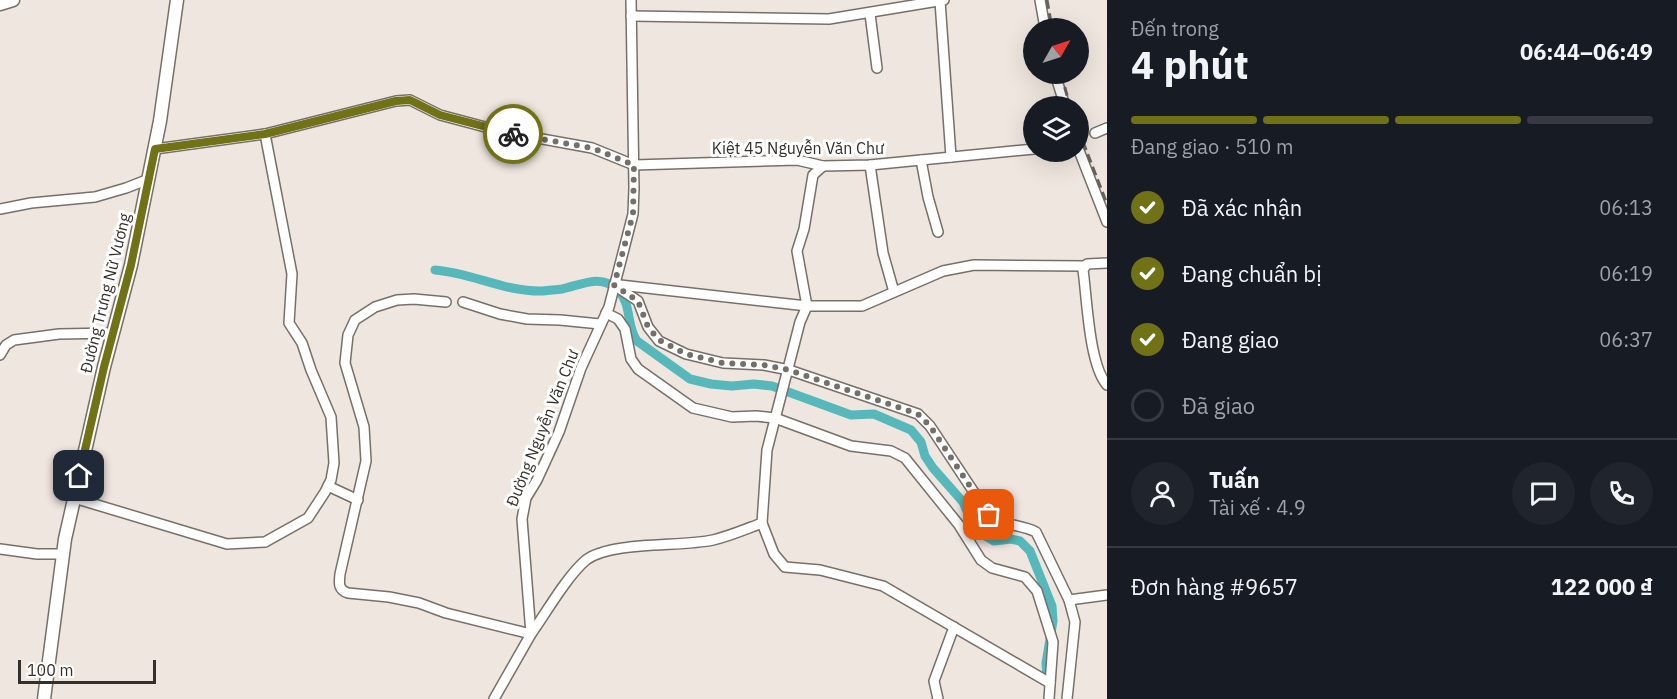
<!DOCTYPE html>
<html lang="vi">
<head>
<meta charset="utf-8">
<style>
  :root { --surface:#171b24; --page:#20242c; --text:#f1f3f6; --muted:#9ea1a6; --line:#363941; --accent:#717216 }
  body { margin:0; font-family:"IBM Plex Sans",sans-serif; background:var(--page); color:var(--text); height:100vh; display:flex; flex-direction:column; font-size:22px; white-space:nowrap }
  * { box-sizing:border-box; margin:0 }
  p { font-size:20px; color:var(--muted) }
  .icon { flex:none; width:33px; height:33px; fill:none; stroke:currentColor; stroke-width:2; stroke-linecap:round; stroke-linejoin:round }
  .map { position:relative; flex:1; overflow:hidden }
  .drawer { display:flex; flex-direction:column; background:var(--surface); width:570px }
  .drawer>* { flex:none }
  .needle { width:39px; rotate:51deg }
  .controls { position:absolute; left:1023px; top:18px; display:grid; gap:12px }
  .controls a { display:grid; place-items:center; width:66px; height:66px; border-radius:50%; background:var(--surface); box-shadow:0 6px 24px #0002; font-size:30px }
  .scale { position:absolute; left:18px; bottom:15px; width:138px; box-sizing:border-box; padding-left:6px; border:3px solid #322f2c; border-top:0; font-size:16px; line-height:21px; white-space:nowrap; color:#322f2c; -webkit-text-stroke:4px #fff; paint-order:stroke }
  .pin { position:absolute; display:grid; place-items:center; width:51px; height:51px; color:#fff; margin:-26px; border-radius:12px; box-shadow:0 3px 9px #0006 }
  .courier { position:absolute; display:grid; place-items:center; width:60px; height:60px; margin:-30px; border:4px solid #717216; border-radius:50%; background:#fff; color:#222; box-shadow:0 2px 8px #0007 }
  .headline em { font-style:normal; font-weight:800 }
  .headline div { display:flex; flex-direction:column-reverse }
  .headline { display:flex; align-items:center; justify-content:space-between; height:102px; padding:0 24px }
  h1 { font-size:39px; font-weight:800; line-height:45px }
  .bar { display:grid; grid-template-columns:repeat(4,1fr); gap:9px 6px; align-content:center; height:72px; padding:0 24px }
  .bar i { height:8px; border-radius:4px; background:var(--line) }
  .bar .selected { background:var(--accent) }
  .bar p { grid-column:span 4 }
  .line { display:flex; align-items:center; gap:15px; padding:0 24px; border-top:2px solid var(--line) }
  .line div { flex:1 }
  .round { display:grid; place-items:center; flex:none; width:63px; height:63px; border-radius:32px; background:var(--page) }
  ol { padding:0 24px; list-style:none }
  li { display:flex; align-items:center; gap:18px; height:66px }
  li p { margin-inline-start:auto }
  li .icon { padding:6px; border-radius:50%; background:var(--accent); color:#fff; stroke-width:4 }
  li:last-child { color:var(--muted) }
  li i { width:33px; height:33px; border:3px solid var(--line); border-radius:50% }
  main { display:flex; flex:1; min-height:0 }
  .map>svg:first-child { display:block }
</style>
</head>
<body>
<main>
<div class="map">
<svg width="1107" height="699" viewBox="0 0 1107 699">
  <rect width="100%" height="100%" fill="#efe6df"/>
  <g fill="none" stroke-linecap="round" stroke-linejoin="round">
    <!-- canal -->
    <path stroke="#56b8bb" stroke-width="9" d="M435 270C473 273 504 292 543 291 549 290 556 290 562 289 581 285 601 273 618 290 632 304 626 326 637 341L690 379 711 384 732 386 754 384 772 386 851 415 874 414 911 430 921 442 925 456 933 468 963 502 973 525 982 534 994 541 1011 539 1020 541 1030 551 1052 606 1053 621 1046 663 1047 682"/>
    <defs>
      <g id="minor">
        <path d="M1040 0 1045 28"/>
        <path d="M940 1 951 157"/>
        <path d="M870 14 877 68"/>
        <path d="M631 16 829 19 944 0"/>
        <path d="M1055 74 1065 106"/>
        <path d="M1095 133 1107 128"/>
        <path d="M1078 148 1107 222"/>
        <path d="M155 149 265 134 396 101 410 100 440 115 504 132 592 148 634 165 797 160 823 166 870 165 1034 149"/>
        <path d="M921 160 928 197 938 232"/>
        <path d="M870 165 883 253 894 292"/>
        <path d="M0 209 31 203 95 197 126 188 149 179"/>
        <path d="M1107 263 1087 264 1083 270C1087 298 1089 365 1107 385"/>
        <path d="M614 285 638 301 648 327 659 341 686 354 723 363 764 365 789 370 918 414 930 426 989 515C1002 526 1020 524 1036 532L1069 600 1075 622 1067 699"/>
        <path d="M620 285 807 306H862L943 271 974 265 1085 266"/>
        <path d="M446 302 414 299 397 300 375 307 355 320 348 335 345 363 364 427 366 461 340 574C339 583 338 590 348 593L389 597 419 603 446 613 531 634C546 613 567 576 586 560 611 541 681 547 713 540 730 536 746 529 762 523L767 450 800 322 807 306 797 251 804 229 813 175 823 166"/>
        <path d="M463 302 500 314 527 319 560 320 600 324"/>
        <path d="M606 313 618 319 625 329 631 359 638 369 693 408 732 417 756 416 775 418 851 446 891 451 905 458 959 525 981 560 992 568 1025 577 1037 591 1053 642 1049 699"/>
        <path d="M0 355 6 345 14 340 59 334 113 333"/>
        <path d="M328 486 358 500"/>
        <path d="M74 498 227 544 265 542 308 518 325 492 331 480 334 463 331 417 311 370 302 343 289 323 292 274 265 134"/>
        <path d="M762 523 774 554 785 567 820 570 883 586 1050 683"/>
        <path d="M0 549 37 554H63"/>
        <path d="M1069 600 1107 595"/>
        <path d="M494 699 531 634 522 519 526 498 537 480 559 432 581 368 609 307 633 214 634 188 631 0"/>
        <path d="M938 699 934 681 954 627"/>
      </g>
      <g id="tertiary">
        <path d="M0 4 13 0"/>
        <path d="M44 699 65 539 104 367 131 265 160 121 177 0"/>
      </g>
    </defs>
    <!-- minor casing -->
    <use href="#minor" stroke="#777069" stroke-width="12"/>
    <!-- tertiary casing -->
    <use href="#tertiary" stroke="#777069" stroke-width="15"/>
    <!-- minor -->
    <use href="#minor" stroke="#fff" stroke-width="9"/>
    <!-- tertiary -->
    <use href="#tertiary" stroke="#fff" stroke-width="12"/>
    <!-- rail -->
    <g stroke="#67625e" stroke-width="3" stroke-dasharray="9 4.5" stroke-linecap="butt">
      <path d="M1047 0 1052 28"/>
      <path d="M1061 74 1070 106"/>
      <path d="M1078 129 1107 204"/>
    </g>
  </g>
  <g fill="none" stroke-linecap="round" stroke-linejoin="round">
    <!-- done -->
    <path stroke="#746f6b" stroke-width="6" stroke-dasharray="0 10.8" d="M513 134 592 148 634 165 633 214 614 285 638 301 648 327 659 340 686 354 723 363 764 365 789 370 918 414 930 426 989 515"/>
    <!-- route -->
    <path stroke="#717216" stroke-width="8" d="M79 476 104 367 131 265 155 149 265 134 396 101 410 100 440 115 513 134"/>
  </g>
  <g text-anchor="middle" dominant-baseline="central" stroke-width="6" stroke-linejoin="round" paint-order="stroke">
    <!-- street labels -->
    <g font-size="16" fill="#322f2c" stroke="#fff">
      <text x="798" y="148">Kiệt 45 Nguyễn Văn Chư</text>
      <text transform="translate(105 293) rotate(-76)">Đường Trưng Nữ Vương</text>
      <text transform="translate(542 428) rotate(-68)">Đường Nguyễn Văn Chư</text>
    </g>
  </g>
</svg>
<div class="controls">
<a><svg class="needle" viewBox="-14 -14 28 28"><path d="M0-13l5 13h-10z" fill="#e53935"/><path d="M0 13l5-13h-10z" fill="#9ea1a6"/></svg></a>
<a><svg class="icon" aria-label="layers" viewBox="0 0 24 24"><path d="M12 4l9 5-9 5-9-5zM3 14l9 5 9-5"/></svg></a>
</div>
<div class="scale">100 m</div>
<div class="pin" style="left:989px;top:515px;background:#ea580c"><svg class="icon" aria-label="bag" viewBox="0 0 24 24"><path d="M5 8h14l-1 12H6zM9 8a3 3 0 0 1 6 0"/></svg></div>
<div class="pin" style="left:79px;top:476px;background:#1f2937"><svg class="icon" aria-label="home" viewBox="0 0 24 24"><path d="M3 11l9-7 9 7M6 9v11h12V9"/></svg></div>
<div class="courier" style="left:513px;top:134px"><svg class="icon" aria-label="bike" viewBox="0 0 24 24"><circle cx="6" cy="16" r="4"/><circle cx="18" cy="16" r="4"/><path d="M6 16l4-8h5l3 8M10 8l3 8H6M13 5h3"/></svg></div>
</div>
<section class="drawer">
<div class="headline"><div><h1>4 phút</h1><p>Đến trong</p></div><em>06:44–06:49</em></div>
<div class="bar"><i class="selected"></i><i class="selected"></i><i class="selected"></i><i></i><p>Đang giao · 510 m</p></div>
<ol>
<li><svg class="icon" aria-label="check" viewBox="0 0 24 24"><path d="M5 12l5 5 9-10"/></svg>Đã xác nhận<p>06:13</p></li>
<li><svg class="icon" aria-label="check" viewBox="0 0 24 24"><path d="M5 12l5 5 9-10"/></svg>Đang chuẩn bị<p>06:19</p></li>
<li><svg class="icon" aria-label="check" viewBox="0 0 24 24"><path d="M5 12l5 5 9-10"/></svg>Đang giao<p>06:37</p></li>
<li><i></i>Đã giao</li>
</ol>
<div class="line" style="height:108px"><a class="round"><svg class="icon" aria-label="person" viewBox="0 0 24 24"><circle cx="12" cy="8" r="4"/><path d="M4 21q1-7 8-7t8 7"/></svg></a><div><b>Tuấn</b><p>Tài xế · 4.9</p></div><a class="round"><svg class="icon" aria-label="chat" viewBox="0 0 24 24"><path d="M4 5h16v11H9l-5 4z"/></svg></a><a class="round"><svg class="icon" aria-label="phone" viewBox="0 0 24 24"><path d="M5 4h4l2 5-3 2q2 4 5 5l2-3 5 2v4C11 20 4 13 5 4z"/></svg></a></div>
<div class="line" style="height:78px"><div>Đơn hàng #9657</div><b>122 000 ₫</b></div>
</section>
</main>
</body>
</html>
